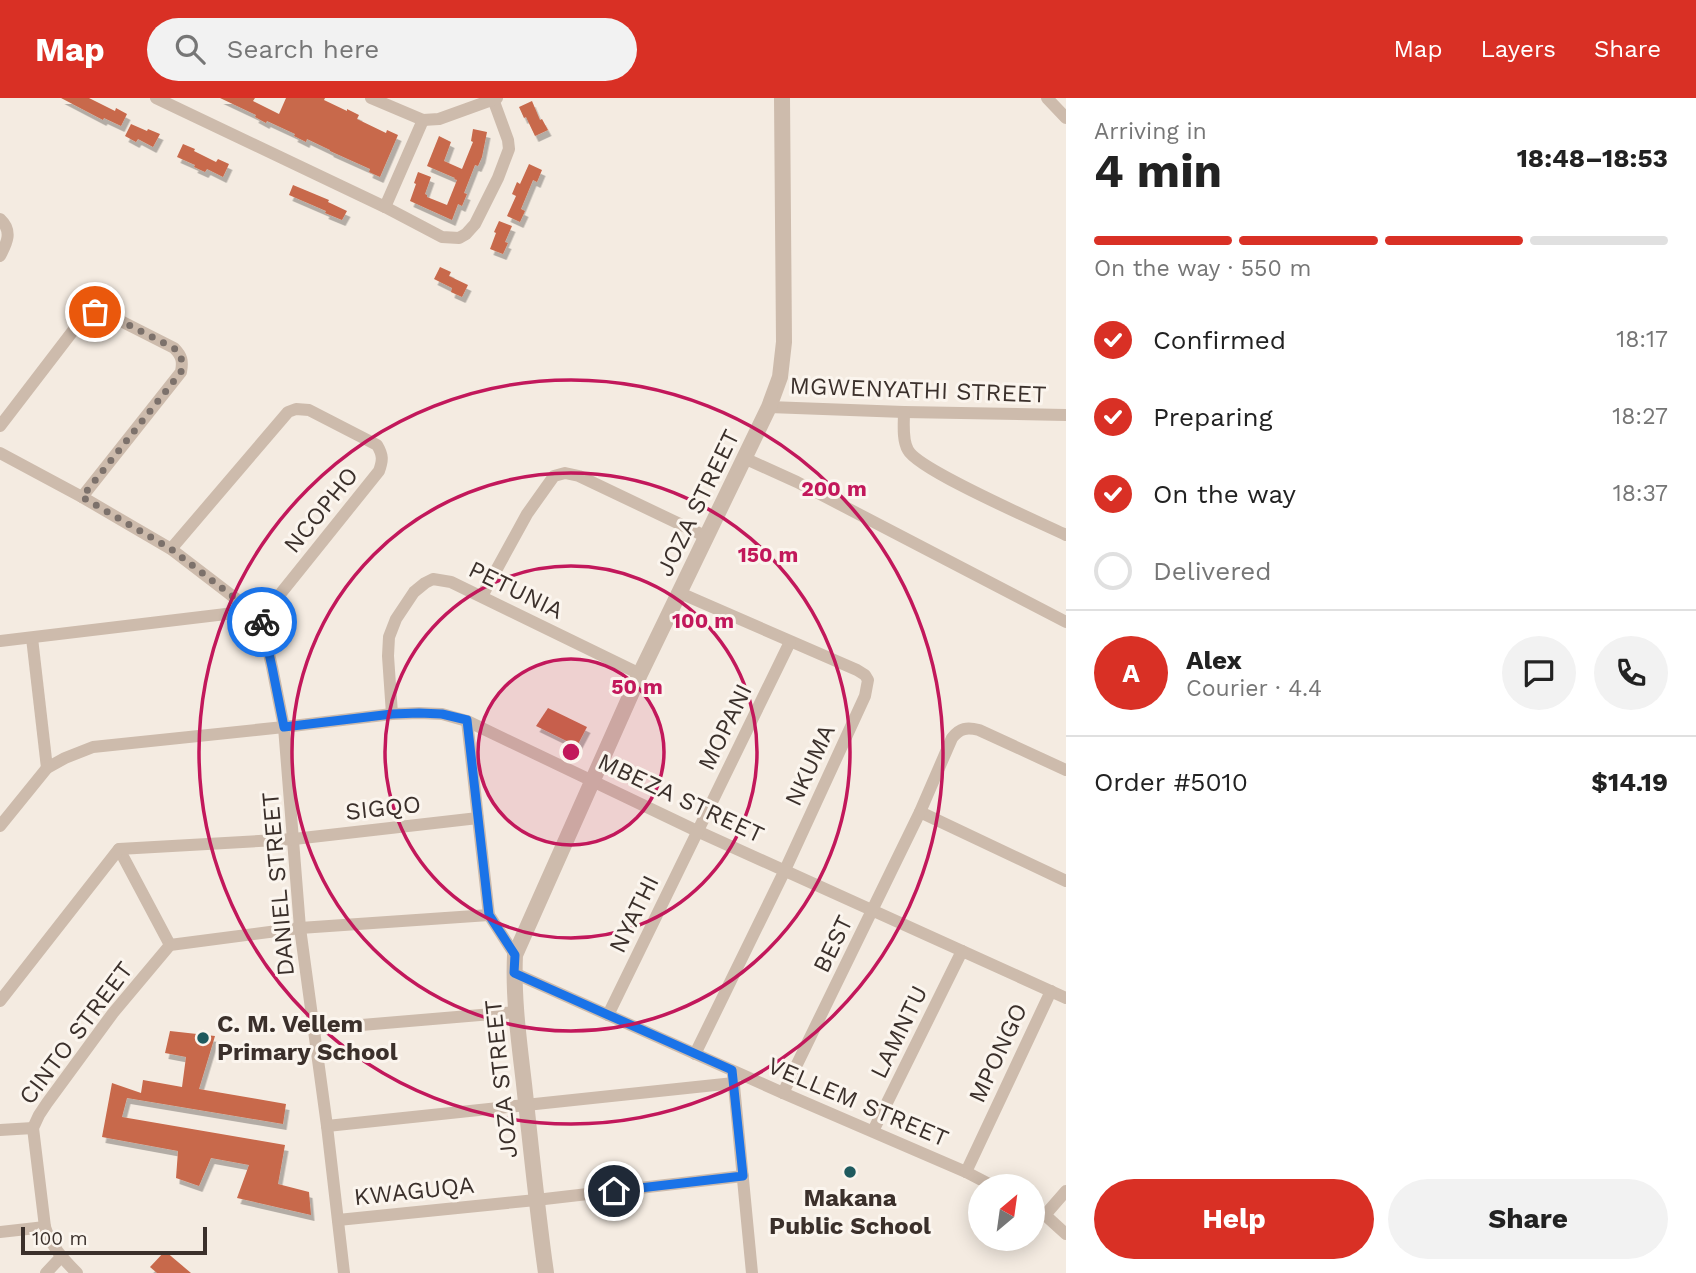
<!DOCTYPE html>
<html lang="en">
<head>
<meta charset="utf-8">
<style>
  :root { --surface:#fff; --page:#f2f2f2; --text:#222; --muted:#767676; --line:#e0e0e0; --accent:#d93025 }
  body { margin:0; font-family:"Work Sans",sans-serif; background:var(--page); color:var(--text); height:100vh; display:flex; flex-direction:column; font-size:26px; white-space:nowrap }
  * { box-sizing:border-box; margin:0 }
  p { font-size:23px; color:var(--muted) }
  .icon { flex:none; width:38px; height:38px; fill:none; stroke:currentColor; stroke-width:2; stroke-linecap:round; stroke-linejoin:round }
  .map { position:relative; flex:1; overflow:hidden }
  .details { display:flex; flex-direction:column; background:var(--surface); width:630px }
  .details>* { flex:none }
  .needle { width:46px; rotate:29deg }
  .buttons { position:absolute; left:968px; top:1076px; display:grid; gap:14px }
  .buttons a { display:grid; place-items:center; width:77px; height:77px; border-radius:50%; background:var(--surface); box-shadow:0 4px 18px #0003; font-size:35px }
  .scale { position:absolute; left:21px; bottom:18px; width:186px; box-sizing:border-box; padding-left:7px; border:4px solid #3b302b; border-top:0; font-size:19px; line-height:24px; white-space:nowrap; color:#3b302b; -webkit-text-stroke:5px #fbf5ee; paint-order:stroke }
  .pin { position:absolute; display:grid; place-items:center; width:60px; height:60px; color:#fff; margin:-30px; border:4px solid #fff; border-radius:50%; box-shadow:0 2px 7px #0007 }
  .courier { position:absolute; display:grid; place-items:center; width:70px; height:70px; margin:-35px; border:5px solid #1a73e8; border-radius:50%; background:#fff; color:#222; box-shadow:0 2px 9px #0007 }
  .headline em { font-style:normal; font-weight:700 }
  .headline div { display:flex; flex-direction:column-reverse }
  .headline { display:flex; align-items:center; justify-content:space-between; height:119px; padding:0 28px }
  h1 { font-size:46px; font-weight:700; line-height:52px }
  .bar { display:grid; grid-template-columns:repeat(4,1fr); gap:10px 7px; align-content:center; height:84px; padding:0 28px }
  .bar i { height:9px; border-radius:5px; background:var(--line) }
  .bar .selected { background:var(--accent) }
  .bar p { grid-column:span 4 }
  .line { display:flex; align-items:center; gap:18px; padding:0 28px; border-top:2px solid var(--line) }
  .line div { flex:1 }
  .round { display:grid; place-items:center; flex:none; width:74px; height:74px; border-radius:37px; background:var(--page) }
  ol { padding:0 28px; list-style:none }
  li { display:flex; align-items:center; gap:21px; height:77px }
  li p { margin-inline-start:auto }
  li .icon { padding:7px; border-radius:50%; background:var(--accent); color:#fff; stroke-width:4 }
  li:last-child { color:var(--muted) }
  li i { width:38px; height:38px; border:4px solid var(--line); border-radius:50% }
  .button { display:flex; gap:14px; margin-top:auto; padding:14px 28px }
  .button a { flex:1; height:80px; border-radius:42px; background:var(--accent); color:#fff; font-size:28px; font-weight:700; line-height:80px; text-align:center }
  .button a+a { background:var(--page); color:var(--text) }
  header { display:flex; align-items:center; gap:42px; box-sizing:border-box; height:98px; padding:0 35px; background:var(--accent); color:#fff }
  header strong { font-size:33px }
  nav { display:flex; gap:38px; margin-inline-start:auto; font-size:24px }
  .search { width:490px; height:63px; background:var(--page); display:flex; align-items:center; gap:18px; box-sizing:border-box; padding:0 24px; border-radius:38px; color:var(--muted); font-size:26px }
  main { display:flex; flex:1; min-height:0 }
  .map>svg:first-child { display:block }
</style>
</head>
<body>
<header>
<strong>Map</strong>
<div class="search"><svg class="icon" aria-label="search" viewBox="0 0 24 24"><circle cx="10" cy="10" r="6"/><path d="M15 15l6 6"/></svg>Search here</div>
<nav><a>Map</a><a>Layers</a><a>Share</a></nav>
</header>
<main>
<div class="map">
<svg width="1066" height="1175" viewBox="0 0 1066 1175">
  <defs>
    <filter id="shadow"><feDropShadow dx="3.5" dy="6" stdDeviation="0" flood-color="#0004"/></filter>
  </defs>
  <rect width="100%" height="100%" fill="#f4ebe1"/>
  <!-- building -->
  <g fill="#c8694b" filter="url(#shadow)">
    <path d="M61 0H89L115 13 116 10 127 16 121 28 104 20 103 22Z"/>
    <path d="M220 0H255L253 3 279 16 286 0H325L324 2 347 13V11L359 17 357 21 386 35 387 32 398 37 380 79 369 74 370 71 330 53V52L307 41 306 44 294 38 295 36 267 23 266 25 255 19 256 17Z"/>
    <path d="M532 3 540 22 542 21 548 32 535 38 526 19 524 20 519 9Z"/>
    <path d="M131 26 147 33 148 31 160 36 153 49 138 41 136 44 125 38Z"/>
    <path d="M473 31 487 34 482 59 478 68 475 67 464 95 467 96 462 108 458 106 452 122 410 103 416 86 414 85 418 74 431 79 425 96 427 97V99L447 107 457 82 454 81 455 80 427 68 439 38 451 44 444 63 462 71 473 44 471 43Z"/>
    <path d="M183 46 195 51 194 53 216 64 218 61 229 66 223 79 207 71 205 74 194 69 195 67 177 59Z"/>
    <path d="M529 66 542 72 537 84 533 82 521 111 525 113 520 124 507 118 516 98 512 96 517 84 520 86Z"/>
    <path d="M293 87 329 102 328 104 347 113 342 122 325 115 326 113 289 97Z"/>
    <path d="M499 123 512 128 505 144 508 145 503 156 490 151 496 135 494 134Z"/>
    <path d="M440 169 451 174 449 178 468 187 462 199 451 194 452 190 434 181Z"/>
    <path d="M548 610 587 629 577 648 536 628Z"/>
    <path d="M170 933 215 938 199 991 286 1006 283 1026 127 1000 122 1019 285 1047 278 1086 309 1094 311 1117 237 1100 249 1067 211 1060 199 1088 176 1080 178 1053 102 1039 112 985 141 995 143 982 182 989 186 959 165 955Z"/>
    <path d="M165 1153 191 1175H157L150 1169Z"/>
  </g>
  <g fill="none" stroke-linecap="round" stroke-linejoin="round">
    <!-- minor -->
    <g stroke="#cdbbac" stroke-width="12">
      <path d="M156 0 385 109 442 139 459 140 466 136 475 126 498 80 509 51 508 42 493 1"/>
      <path d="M371 0 423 22 439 21 497 0"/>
      <path d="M1047 0 1066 20"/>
      <path d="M385 109 423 22"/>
      <path d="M0 121C13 133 7 145 0 158"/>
      <path d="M769 309 904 314 1066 317"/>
      <path d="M904 314C904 325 902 342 908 352 918 372 1039 424 1066 437"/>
      <path d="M0 328 79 225C87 216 92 214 105 215L174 250C182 258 183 263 181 274L82 399"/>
      <path d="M0 355 82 399 171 451 261 520"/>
      <path d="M744 360 797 384 1066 524"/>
      <path d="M171 451 288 314 296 311 309 312 377 347C383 357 383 362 379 373L261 520"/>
      <path d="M680 495 857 572 865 577 868 582 865 598 785 772 695 956"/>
      <path d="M482 498 527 416 554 378 565 375 579 378 707 439"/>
      <path d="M261 520 272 569 284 629 300 830 327 1028 344 1175"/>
      <path d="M32 540 47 670"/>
      <path d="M0 543 251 513"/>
      <path d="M392 616 388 558 389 539 396 521 414 494 425 485 433 481 451 484 640 576"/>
      <path d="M467 623 489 817 515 857"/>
      <path d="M920 714 1066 783"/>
      <path d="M0 728 47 670 65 660 93 649 284 629 392 616 419 615 442 616 467 623 697 733 1066 900"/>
      <path d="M119 751 170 847"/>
      <path d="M514 875 783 995 966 1074 993 1088"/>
      <path d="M0 903 119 751 294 741 478 720"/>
      <path d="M608 917 790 544"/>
      <path d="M314 931 516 914"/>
      <path d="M733 977 752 1175"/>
      <path d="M783 995 920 714 952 640C960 630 967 629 979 632L1066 672"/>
      <path d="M327 1028 734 985"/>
      <path d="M0 1032 33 1030"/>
      <path d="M873 1033 962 853"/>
      <path d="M966 1074 1051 893"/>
      <path d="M1032 1110 1045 1117 1066 1136"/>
      <path d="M1045 1117 1066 1093"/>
      <path d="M338 1122 536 1102 743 1078"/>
      <path d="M0 1134 45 1129"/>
      <path d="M46 1175 61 1159"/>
      <path d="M77 1175C63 1161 51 1148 45 1129L33 1030 39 1017 47 1005 113 915 170 847 300 830 489 817"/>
    </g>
    <!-- tertiary -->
    <path stroke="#cdbbac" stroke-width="16" d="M546 1175C537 1112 531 1049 524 986 519 943 513 900 515 857L640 576 769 309 780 279 784 244 782 0"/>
  </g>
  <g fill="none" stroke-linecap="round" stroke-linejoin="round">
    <!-- done -->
    <path stroke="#7c716b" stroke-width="7" stroke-dasharray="0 12.6" d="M95 214 105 215 174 250C182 258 183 263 181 274L82 399 171 451 261 520 262 524"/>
    <!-- route -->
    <path stroke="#1a73e8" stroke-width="9" d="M262 524 272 569 284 629 392 616 419 615 442 616 467 622 489 817 515 857 514 875 732 972 743 1078 614 1093"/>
  </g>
  <!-- distance rings -->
  <circle cx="571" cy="654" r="93" fill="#c2185b" fill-opacity=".12"/>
  <g fill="none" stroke="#c2185b" stroke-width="3.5">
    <circle cx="571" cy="654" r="93"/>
    <circle cx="571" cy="654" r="186"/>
    <circle cx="571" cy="654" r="279"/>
    <circle cx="571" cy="654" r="372"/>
  </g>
  <!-- markers -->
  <g fill="#1f5a5e" stroke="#fbf5ee" stroke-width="2.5">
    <circle cx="203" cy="940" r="7"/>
    <circle cx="850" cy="1074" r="7"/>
  </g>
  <g text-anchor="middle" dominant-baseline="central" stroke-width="6" stroke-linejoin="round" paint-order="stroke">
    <!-- street labels -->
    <g font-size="24" fill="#3b302b" stroke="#fbf5ee">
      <text transform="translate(918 292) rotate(2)">MGWENYATHI STREET</text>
      <text transform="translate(698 405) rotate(-64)">JOZA STREET</text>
      <text transform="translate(321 412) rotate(-51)">NCOPHO</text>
      <text transform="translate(516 492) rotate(26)">PETUNIA</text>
      <text transform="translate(725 629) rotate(-64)">MOPANI</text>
      <text transform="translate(810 667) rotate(-65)">NKUMA</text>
      <text transform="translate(681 700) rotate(25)">MBEZA STREET</text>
      <text transform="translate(383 710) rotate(-6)">SIGQO</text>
      <text transform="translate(278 786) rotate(-95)">DANIEL STREET</text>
      <text transform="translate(634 816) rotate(-64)">NYATHI</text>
      <text transform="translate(833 846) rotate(-64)">BEST</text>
      <text transform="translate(899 934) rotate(-64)">LAMNTU</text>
      <text transform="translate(76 935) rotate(-53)">CINTO STREET</text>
      <text transform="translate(998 955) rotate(-65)">MPONGO</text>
      <text transform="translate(501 981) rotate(-96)">JOZA STREET</text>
      <text transform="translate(858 1004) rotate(23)">VELLEM STREET</text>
      <text transform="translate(414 1093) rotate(-6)">KWAGUQA</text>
    </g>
    <!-- poi labels -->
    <g font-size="24" font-weight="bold" fill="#3b302b" stroke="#fbf5ee" text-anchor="start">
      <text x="217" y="926">C. M. Vellem<tspan x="217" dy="28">Primary School</tspan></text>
      <text x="850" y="1100" text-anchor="middle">Makana<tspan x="850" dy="28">Public School</tspan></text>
    </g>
  </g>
  <circle cx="571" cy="654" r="10" fill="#c2185b" stroke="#fbf5ee" stroke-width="3.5"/>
  <g font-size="21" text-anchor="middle" font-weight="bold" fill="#c2185b" stroke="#fbf5ee" stroke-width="6" stroke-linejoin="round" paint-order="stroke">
    <text x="834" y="398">200 m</text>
    <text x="768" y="464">150 m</text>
    <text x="703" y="530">100 m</text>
    <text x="637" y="596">50 m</text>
  </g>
</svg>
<div class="buttons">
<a><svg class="needle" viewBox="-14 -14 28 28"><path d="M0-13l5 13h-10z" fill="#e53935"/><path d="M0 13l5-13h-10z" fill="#767676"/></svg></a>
</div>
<div class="scale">100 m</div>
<div class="pin" style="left:95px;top:214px;background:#ea580c"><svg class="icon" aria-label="bag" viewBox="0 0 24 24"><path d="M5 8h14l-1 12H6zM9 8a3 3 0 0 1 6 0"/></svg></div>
<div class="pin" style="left:614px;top:1093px;background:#1f2937"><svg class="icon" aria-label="home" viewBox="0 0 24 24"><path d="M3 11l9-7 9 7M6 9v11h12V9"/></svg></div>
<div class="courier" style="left:262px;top:524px"><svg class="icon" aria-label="bike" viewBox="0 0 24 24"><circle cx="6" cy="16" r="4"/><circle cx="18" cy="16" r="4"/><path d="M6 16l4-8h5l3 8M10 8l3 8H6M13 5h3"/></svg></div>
</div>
<section class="details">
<div class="headline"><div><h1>4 min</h1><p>Arriving in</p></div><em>18:48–18:53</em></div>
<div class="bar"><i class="selected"></i><i class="selected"></i><i class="selected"></i><i></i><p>On the way · 550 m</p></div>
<ol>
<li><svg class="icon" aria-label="check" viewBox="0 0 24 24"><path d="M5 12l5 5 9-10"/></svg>Confirmed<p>18:17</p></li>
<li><svg class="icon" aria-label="check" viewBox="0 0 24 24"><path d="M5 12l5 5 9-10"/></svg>Preparing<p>18:27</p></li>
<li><svg class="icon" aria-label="check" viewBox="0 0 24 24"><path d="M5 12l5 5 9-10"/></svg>On the way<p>18:37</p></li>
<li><i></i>Delivered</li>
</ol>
<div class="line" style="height:126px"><b class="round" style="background:var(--accent);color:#fff">A</b><div><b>Alex</b><p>Courier · 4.4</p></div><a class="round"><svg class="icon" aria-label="chat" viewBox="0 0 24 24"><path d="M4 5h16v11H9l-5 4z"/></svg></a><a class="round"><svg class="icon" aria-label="phone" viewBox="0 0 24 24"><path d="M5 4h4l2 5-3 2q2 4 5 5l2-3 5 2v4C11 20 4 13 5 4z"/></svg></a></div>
<div class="line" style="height:91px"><div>Order #5010</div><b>$14.19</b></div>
<div class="button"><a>Help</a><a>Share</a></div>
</section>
</main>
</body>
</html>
